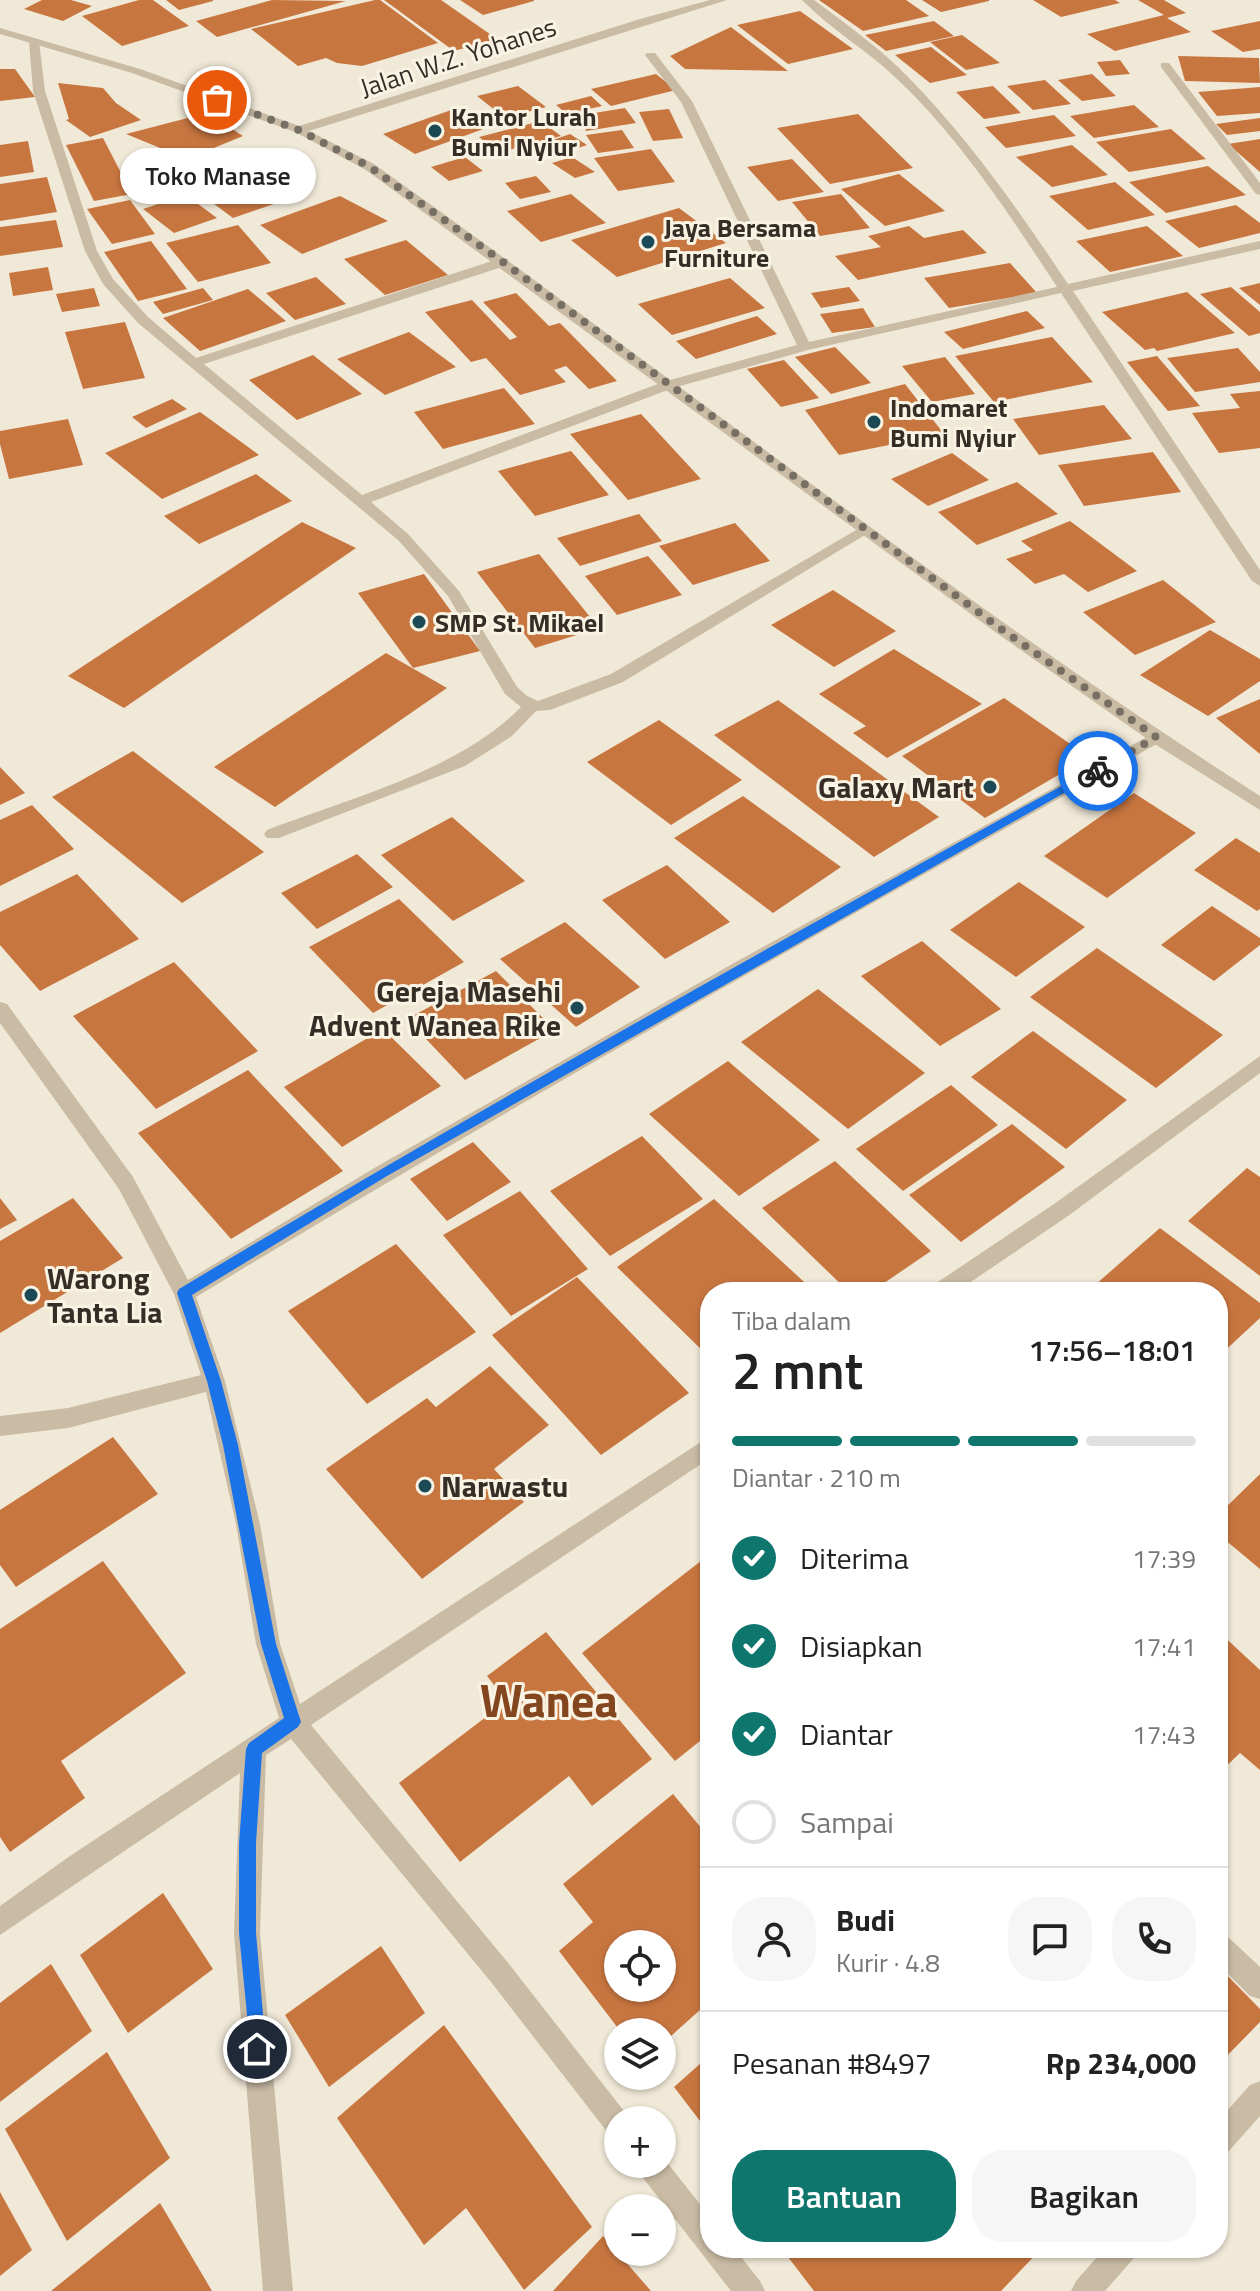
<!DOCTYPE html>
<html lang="id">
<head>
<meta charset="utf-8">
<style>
  :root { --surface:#fff; --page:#f6f6f6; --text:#222; --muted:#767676; --line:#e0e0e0; --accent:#0f766e }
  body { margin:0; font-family:"Titillium Web",sans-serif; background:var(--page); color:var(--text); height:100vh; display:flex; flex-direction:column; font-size:30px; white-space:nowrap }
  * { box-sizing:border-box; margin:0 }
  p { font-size:26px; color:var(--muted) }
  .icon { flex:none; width:44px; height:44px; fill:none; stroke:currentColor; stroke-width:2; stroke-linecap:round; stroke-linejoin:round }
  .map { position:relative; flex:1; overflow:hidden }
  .side { position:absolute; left:700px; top:1282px; width:528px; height:976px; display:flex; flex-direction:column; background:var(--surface); border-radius:32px; box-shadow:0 2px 6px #0004 }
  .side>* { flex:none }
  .fabs { position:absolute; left:604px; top:1930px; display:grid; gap:16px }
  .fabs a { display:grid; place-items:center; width:72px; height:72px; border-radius:50%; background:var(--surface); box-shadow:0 2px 6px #0004; font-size:40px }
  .pin { position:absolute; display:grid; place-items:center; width:68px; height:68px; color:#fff; margin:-34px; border:4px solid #fff; border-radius:50%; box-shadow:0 2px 8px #0007 }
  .courier { position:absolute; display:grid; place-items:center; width:80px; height:80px; margin:-40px; border:6px solid #1a73e8; border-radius:50%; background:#fff; color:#222; box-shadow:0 2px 10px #0007 }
  .bubble { position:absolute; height:56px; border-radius:28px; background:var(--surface); box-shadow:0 2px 6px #0004; font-size:26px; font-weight:600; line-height:56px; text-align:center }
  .headline em { font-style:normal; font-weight:600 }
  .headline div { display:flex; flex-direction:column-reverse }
  .headline { display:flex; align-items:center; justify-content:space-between; height:136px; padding:0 32px }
  h1 { font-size:52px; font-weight:600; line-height:60px }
  .bar { display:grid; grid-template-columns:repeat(4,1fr); gap:12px 8px; align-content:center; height:96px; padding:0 32px }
  .bar i { height:10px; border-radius:6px; background:var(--line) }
  .bar .active { background:var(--accent) }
  .bar p { grid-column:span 4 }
  .line { display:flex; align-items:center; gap:20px; padding:0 32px; border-top:2px solid var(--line) }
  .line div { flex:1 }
  .round { display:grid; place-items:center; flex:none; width:84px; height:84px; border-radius:32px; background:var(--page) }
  ol { padding:0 32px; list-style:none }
  li { display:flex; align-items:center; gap:24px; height:88px }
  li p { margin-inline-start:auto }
  li .icon { padding:8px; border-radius:50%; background:var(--accent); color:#fff; stroke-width:4 }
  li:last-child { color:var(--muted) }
  li i { width:44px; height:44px; border:4px solid var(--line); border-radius:50% }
  .action { display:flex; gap:16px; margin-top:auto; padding:16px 32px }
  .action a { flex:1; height:92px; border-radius:32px; background:var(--accent); color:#fff; font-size:32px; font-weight:600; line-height:92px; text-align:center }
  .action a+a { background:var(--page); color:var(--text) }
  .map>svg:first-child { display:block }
</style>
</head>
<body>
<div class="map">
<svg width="1260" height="2291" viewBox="0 0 1260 2291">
  <rect width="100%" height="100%" fill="#f1e9d8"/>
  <!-- building -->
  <g fill="#c87640" fill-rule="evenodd">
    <path d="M42 0H71L92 6 63 21 24 9Z"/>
    <path d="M139 0H153L189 26 122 46 82 16Z"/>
    <path d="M166 0H213V1L179 10Z"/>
    <path d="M272 0 346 1 217 37 196 21Z"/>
    <path d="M375 0H380L438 43 362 66 337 63 326 58 298 66 251 29Z"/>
    <path d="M384 0H441L497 39 454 51Z"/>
    <path d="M460 0H534V1L483 15Z"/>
    <path d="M819 0H906L929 16 863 31Z"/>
    <path d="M922 0H989V1L941 12Z"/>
    <path d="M1033 0H1115L1120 3 1061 17Z"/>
    <path d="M1138 0H1164L1186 13 1167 18 1191 32 1115 51 1087 34 1164 15Z"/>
    <path d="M800 11 853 49 788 64 737 25Z"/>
    <path d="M934 21 954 36 886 51 865 35Z"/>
    <path d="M1260 21V49L1243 52 1211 31Z"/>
    <path d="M731 27 788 71 685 69 670 56Z"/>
    <path d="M962 35 1000 63 966 70 930 42Z"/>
    <path d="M931 47 967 75 930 83 895 55Z"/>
    <path d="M1178 56 1259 58 1260 83 1185 81Z"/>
    <path d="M1120 60 1130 74 1106 76 1097 62Z"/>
    <path d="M0 69H15L35 97 0 101Z"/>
    <path d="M656 74 676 90 611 106 591 89Z"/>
    <path d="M1092 74 1116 96 1082 101 1058 80Z"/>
    <path d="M1045 80 1071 104 1033 110 1007 86Z"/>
    <path d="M58 83 103 88 116 103 141 120 90 137 66 120 69 119Z"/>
    <path d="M518 86 546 107 505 118 477 96Z"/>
    <path d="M993 86 1021 113 984 119 956 92Z"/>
    <path d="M1260 87V113L1217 116 1198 92Z"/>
    <path d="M591 96 602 106 567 114 556 105Z"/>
    <path d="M1134 105 1159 127 1094 138 1070 116Z"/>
    <path d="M625 108 636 123 586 131 582 115Z"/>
    <path d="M454 109 486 128 415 154 383 134Z"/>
    <path d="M669 109 683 138 653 141 639 112Z"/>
    <path d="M207 113 243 136 187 159 126 134Z"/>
    <path d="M858 114 913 168 830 184 777 128Z"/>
    <path d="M1054 115 1076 136 1006 148 985 127Z"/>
    <path d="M1260 118V131L1227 135 1216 124Z"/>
    <path d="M541 121 561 136 498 153 479 137Z"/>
    <path d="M1171 129 1206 159 1129 172 1096 142Z"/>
    <path d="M622 130 634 148 598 153 586 135Z"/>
    <path d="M570 134 587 145 553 157 536 146Z"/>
    <path d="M103 138 132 194 94 201 66 145Z"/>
    <path d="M1260 139V172L1228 144Z"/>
    <path d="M28 141 34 172 0 177V145Z"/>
    <path d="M1072 145 1108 175 1052 187 1016 157Z"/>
    <path d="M651 149 675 182 618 191 594 158Z"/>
    <path d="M465 157 483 171 449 181 431 167Z"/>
    <path d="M572 157 595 172 575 178 552 163Z"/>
    <path d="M792 159 824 192 778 201 747 167Z"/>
    <path d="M1208 166 1246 195 1166 213 1129 182Z"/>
    <path d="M270 168 306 193 233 218 198 192Z"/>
    <path d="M899 174 945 211 885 226 841 189Z"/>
    <path d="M536 176 551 192 520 199 505 183Z"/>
    <path d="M47 177 57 212 0 221V184Z"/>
    <path d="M1115 182 1155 215 1088 230 1049 196Z"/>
    <path d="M571 194 606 223 541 242 507 211Z"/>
    <path d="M841 194 870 228 820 236 792 202Z"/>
    <path d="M186 195 217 218 174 233 143 209Z"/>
    <path d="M340 196 388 221 302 254 260 225Z"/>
    <path d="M130 200 155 234 112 244 87 209Z"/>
    <path d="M1236 205 1260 223V233L1199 248 1165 221Z"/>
    <path d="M679 208 726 243 617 277 571 240Z"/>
    <path d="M56 220 63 247 0 256V227Z"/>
    <path d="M238 225 271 263 198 282 166 243Z"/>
    <path d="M909 226 924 238 963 230 987 253 858 280 835 256 881 247 868 236Z"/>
    <path d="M1147 226 1183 256 1110 272 1076 241Z"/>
    <path d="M406 240 448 275 385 295 344 259Z"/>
    <path d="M151 241 187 289 138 301 104 252Z"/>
    <path d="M1010 263 1037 293 949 308 924 278Z"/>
    <path d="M48 267 53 290 13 296 9 273Z"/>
    <path d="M316 277 346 304 295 320 266 293Z"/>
    <path d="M730 278 765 308 672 335 638 304Z"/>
    <path d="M1260 283V305L1239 288Z"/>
    <path d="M849 287 860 301 821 308 811 293Z"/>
    <path d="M1231 287 1260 312V333L1249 336 1200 294Z"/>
    <path d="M94 288 100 306 62 312 56 294Z"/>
    <path d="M203 288 213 300 163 314 153 302Z"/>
    <path d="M248 289 286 321 200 351 163 318Z"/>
    <path d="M1187 292 1235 333 1157 351 1154 348 1145 350 1102 312Z"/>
    <path d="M516 293 549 326 560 323 617 381 589 389 566 366 554 370 566 382 520 395 486 358 471 362 425 312 472 300 510 340 517 337 483 302Z"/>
    <path d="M863 308 875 327 832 333 820 314Z"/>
    <path d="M1027 311 1045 328 963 349 944 332Z"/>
    <path d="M757 316 777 334 696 359 676 341Z"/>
    <path d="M125 322 145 378 83 389 65 332Z"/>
    <path d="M409 332 456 367 385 395 337 359Z"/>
    <path d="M1052 337 1093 382 994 402 955 356Z"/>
    <path d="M835 347 871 383 831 394 795 357Z"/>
    <path d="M1238 348 1260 372V382L1195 392 1167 358Z"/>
    <path d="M313 355 362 394 297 420 249 380Z"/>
    <path d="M1157 356 1200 406 1168 411 1127 362Z"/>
    <path d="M945 357 975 394 932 402 902 366Z"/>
    <path d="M784 360 819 398 781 407 747 369Z"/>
    <path d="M905 384 944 434 839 455 805 410Z"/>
    <path d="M504 388 535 424 443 449 414 412Z"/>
    <path d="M1260 391V448L1219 453 1192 413 1240 408 1230 394Z"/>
    <path d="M172 399 187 409 146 428 132 417Z"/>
    <path d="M1104 405 1132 439 1039 455 1013 419Z"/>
    <path d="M200 412 259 455 162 499 105 453Z"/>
    <path d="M641 414 701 479 628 500 570 434Z"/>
    <path d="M68 419 83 465 9 479 0 444V431Z"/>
    <path d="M571 451 609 495 535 516 498 471Z"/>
    <path d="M1153 452 1181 492 1084 506 1058 465Z"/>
    <path d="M952 453 989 480 928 506 891 479Z"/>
    <path d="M256 474 292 501 199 544 164 516Z"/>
    <path d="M1017 482 1058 514 977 545 938 512Z"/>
    <path d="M639 514 662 541 580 566 557 538Z"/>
    <path d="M1070 521 1137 571 1088 592 1064 574 1035 584 1006 559 1033 550 1021 541Z"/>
    <path d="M302 522 356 548 124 708 68 676Z"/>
    <path d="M735 523 770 561 693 585 659 546Z"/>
    <path d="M539 554 599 628 535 648 477 572Z"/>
    <path d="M648 556 682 595 617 615 585 576Z"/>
    <path d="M424 574 480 651 413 668 358 593Z"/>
    <path d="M1163 580 1216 622 1135 655 1083 612Z"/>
    <path d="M833 590 896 631 834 667 771 625Z"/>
    <path d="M1210 630 1260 659V681L1208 716 1140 675Z"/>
    <path d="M894 649 982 704 887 758 853 733 866 726 819 694Z"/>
    <path d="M386 653 447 688 275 807 214 767Z"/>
    <path d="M1004 698 1089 757 985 818 902 756Z"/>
    <path d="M1260 699V754L1216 718Z"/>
    <path d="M778 700 939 817 874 857 714 735Z"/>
    <path d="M659 720 742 780 671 825 587 762Z"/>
    <path d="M133 751 264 852 182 903 52 797Z"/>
    <path d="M0 767 25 793 0 805Z"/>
    <path d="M1134 793 1196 833 1107 898 1044 856Z"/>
    <path d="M743 796 841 867 773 913 674 838Z"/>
    <path d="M32 805 74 849 0 886V820Z"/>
    <path d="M452 817 525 881 453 921 381 855Z"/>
    <path d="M1236 838 1260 853V909L1257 911 1194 870Z"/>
    <path d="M357 854 393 887 317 929 281 893Z"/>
    <path d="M667 865 730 922 665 959 602 900Z"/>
    <path d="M77 874 139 939 40 991 0 945V912Z"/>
    <path d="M1019 882 1085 927 1016 977 950 930Z"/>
    <path d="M399 899 464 962 373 1013 309 947Z"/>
    <path d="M1212 906 1260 938V945L1214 981 1161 945Z"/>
    <path d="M565 922 640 987 576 1027 500 959Z"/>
    <path d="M922 941 1001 1009 940 1046 861 976Z"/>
    <path d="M1097 948 1223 1035 1156 1088 1030 997Z"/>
    <path d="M174 962 258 1051 156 1109 73 1016Z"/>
    <path d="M496 971 555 1030 465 1080 407 1019Z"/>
    <path d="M818 989 925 1073 848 1129 741 1042Z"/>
    <path d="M383 1029 441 1086 342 1147 284 1087Z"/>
    <path d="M1033 1031 1127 1100 1066 1149 971 1077Z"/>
    <path d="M728 1061 820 1140 739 1196 649 1114Z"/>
    <path d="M248 1070 343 1171 231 1239 138 1133Z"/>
    <path d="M951 1085 998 1125 903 1191 856 1149Z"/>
    <path d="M1012 1124 1065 1167 961 1242 909 1195Z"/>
    <path d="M642 1136 703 1199 610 1256 550 1191Z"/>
    <path d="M473 1142 511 1182 447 1221 410 1179Z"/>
    <path d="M835 1161 931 1251 871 1292H849L762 1208Z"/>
    <path d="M1247 1168 1260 1177V1276L1188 1221Z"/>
    <path d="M520 1191 588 1269 511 1316 443 1235Z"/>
    <path d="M0 1198 17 1220 0 1229Z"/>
    <path d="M73 1198 123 1258 0 1333V1241Z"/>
    <path d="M714 1199 815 1292H710V1358L617 1267Z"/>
    <path d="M1160 1228 1260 1303V1318L1218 1357V1292H1087Z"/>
    <path d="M396 1244 476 1332 367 1404 288 1311Z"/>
    <path d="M577 1277 689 1393 601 1455 492 1335Z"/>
    <path d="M490 1366 549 1425 494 1469 524 1502 422 1579 326 1469 427 1398 436 1407Z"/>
    <path d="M113 1437 158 1494 16 1587 0 1565V1510Z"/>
    <path d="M1260 1474V1569L1218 1534V1515Z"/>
    <path d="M103 1561 186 1673 61 1761 85 1798 10 1852 0 1837V1629Z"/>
    <path d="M701 1561 710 1570V1733L675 1761 582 1653Z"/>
    <path d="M1218 1631 1260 1670V1770L1240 1753 1218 1774Z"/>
    <path d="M546 1632 652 1759 592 1806 569 1776 460 1862 399 1783 507 1701 487 1676Z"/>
    <path d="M673 1794 703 1830 710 1825V2001L662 2044V2032H621L559 1951 593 1922 563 1884ZM618 1944H662V1988H618Z"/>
    <path d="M163 1893 213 1969 128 2033 80 1955Z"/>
    <path d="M381 1946 425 2013 329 2087 285 2015Z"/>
    <path d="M51 1964 92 2031 0 2102V2003Z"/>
    <path d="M1218 1966 1260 2009V2022L1218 2065Z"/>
    <path d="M444 2025 592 2227 524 2290 466 2208 424 2245 337 2118Z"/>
    <path d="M107 2052 170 2158 67 2241 5 2129Z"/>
    <path d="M710 2055V2134L674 2087Z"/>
    <path d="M0 2192 32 2250 0 2276Z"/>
    <path d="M160 2203 212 2291H51Z"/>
    <path d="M603 2236 651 2291H553Z"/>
    <path d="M789 2248H1042L1001 2291H814L785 2253Z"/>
  </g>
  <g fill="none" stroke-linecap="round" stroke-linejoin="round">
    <!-- minor -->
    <g fill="#c9bba4" fill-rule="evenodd">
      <path d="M802 0H814C846 24 880 48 908 77 970 140 1019 211 1068 284L1260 241V249L1073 291 1260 570V586L1252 581 1061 293 808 350 673 388 371 502 408 534 459 591 517 687 527 696 538 701 611 674 861 527 866 526 873 530 623 682 550 710 536 711 512 736 465 766 279 838H267L264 834 267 830C350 798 458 771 521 707L505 694 448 596 398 540 138 323 103 284 85 251 33 91 29 41 34 38 39 41 45 91 97 251 113 279 148 317 196 358 498 259H508V265L204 364 362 495 663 382 797 345 681 102 645 55 647 53H655L692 101 809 342 1057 287C1009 214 960 138 896 78 867 50 830 29 802 0Z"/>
      <path d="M1161 63H1169L1260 183V195L1256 194 1161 67Z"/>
      <path d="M1156 732 1162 733 1164 737 1162 741C838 922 514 1104 196 1297L225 1381 260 1524 280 1644 300 1704 710 1436V1458L311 1725 509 1964 631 2120H618V2137L608 2133 491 1982 291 1739 266 1755 260 1933 293 2291H263L234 1933 240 1773 0 1935V1906L67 1858 279 1718 256 1644 236 1524 206 1392 68 1428 0 1436V1416L68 1408 201 1375 174 1294 119 1189 0 1023V1002L7 1004 133 1177 188 1280 376 1167 741 959Z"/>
      <path d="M1260 1056V1073L1068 1216 956 1292H928L932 1286 1054 1204Z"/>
      <path d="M1218 1932 1227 1936 1260 1967V1999L1250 1996 1218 1964Z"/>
      <path d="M1260 2081V2116L1228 2152 1218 2156V2121L1250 2085Z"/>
      <path d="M662 2156 710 2217V2248H734L760 2281 765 2291H731L640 2174 636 2164H662Z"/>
      <path d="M1105 2248H1139L1134 2258 1105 2291H1071L1076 2281Z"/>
    </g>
    <!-- tertiary -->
    <path fill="#c9bba4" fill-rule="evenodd" d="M710 0H727L309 131 374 164C670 375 955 600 1260 796V810L1150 741 998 634 366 170 295 132 132 73 0 34V28L140 69 299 126 640 19Z"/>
  </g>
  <!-- route -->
  <path fill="#1a73e8" d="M1094 768 1103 771 387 1176 192 1295 221 1381 238 1445 276 1644 301 1722 298 1727 262 1753 256 1843V1933L266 2049 264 2055 257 2058 251 2055 239 1933V1843L246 1749 249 1743 284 1718 261 1644 223 1445 207 1381 177 1293 179 1289C480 1108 786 937 1094 768Z"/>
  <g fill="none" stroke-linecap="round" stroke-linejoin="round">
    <!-- done -->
    <path stroke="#776f64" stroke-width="8" stroke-dasharray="0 14.4" d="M217 100 299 130 370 167 503 262 1004 631 1156 737 1098 771"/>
  </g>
  <!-- markers -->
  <g fill="#1b4956" stroke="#f9f3e4" stroke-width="3">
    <circle cx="435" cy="131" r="8"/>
    <circle cx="648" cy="242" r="8"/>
    <circle cx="874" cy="422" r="8"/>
    <circle cx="419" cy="622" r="8"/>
    <circle cx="990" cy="787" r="8"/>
    <circle cx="577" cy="1008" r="8"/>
    <circle cx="31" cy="1295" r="8"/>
    <circle cx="425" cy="1486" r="8"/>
  </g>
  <g text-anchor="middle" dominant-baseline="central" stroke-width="6" stroke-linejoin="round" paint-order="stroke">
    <!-- far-street labels -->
    <g font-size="26" fill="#352d26" stroke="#f9f3e4">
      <text transform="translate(458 57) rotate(-18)">Jalan W.Z. Yohanes</text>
    </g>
    <!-- far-poi labels -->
    <g font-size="26" font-weight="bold" fill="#352d26" stroke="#f9f3e4" text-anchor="start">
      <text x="451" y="116">Kantor Lurah<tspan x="451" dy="30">Bumi Nyiur</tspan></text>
      <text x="664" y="227">Jaya Bersama<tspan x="664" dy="30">Furniture</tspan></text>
      <text x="890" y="407">Indomaret<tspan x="890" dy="30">Bumi Nyiur</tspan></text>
      <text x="435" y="622">SMP St. Mikael</text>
    </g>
    <!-- poi labels -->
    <g font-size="30" font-weight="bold" fill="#352d26" stroke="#f9f3e4" text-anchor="end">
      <text x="974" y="787">Galaxy Mart</text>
      <text x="561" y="991">Gereja Masehi<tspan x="561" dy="34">Advent Wanea Rike</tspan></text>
      <text x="47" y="1278" text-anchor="start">Warong<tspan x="47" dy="34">Tanta Lia</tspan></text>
      <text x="441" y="1486" text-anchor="start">Narwastu</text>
    </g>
    <!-- near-district labels -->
    <g font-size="46" font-weight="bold" fill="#84461e" stroke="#f9f3e4">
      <text x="549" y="1700">Wanea</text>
    </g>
  </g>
</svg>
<div class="fabs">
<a><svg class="icon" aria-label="locate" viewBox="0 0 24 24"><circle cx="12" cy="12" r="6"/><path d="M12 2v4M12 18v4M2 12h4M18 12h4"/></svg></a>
<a><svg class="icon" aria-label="layers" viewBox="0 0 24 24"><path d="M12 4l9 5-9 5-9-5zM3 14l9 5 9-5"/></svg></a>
<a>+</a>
<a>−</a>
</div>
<div class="pin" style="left:217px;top:100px;background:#ea580c"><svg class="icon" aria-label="bag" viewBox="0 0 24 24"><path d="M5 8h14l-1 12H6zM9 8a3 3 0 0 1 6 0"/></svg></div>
<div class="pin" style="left:257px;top:2049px;background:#1f2937"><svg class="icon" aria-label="home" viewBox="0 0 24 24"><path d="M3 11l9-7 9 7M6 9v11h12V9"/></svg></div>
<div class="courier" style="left:1098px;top:771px"><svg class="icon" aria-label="bike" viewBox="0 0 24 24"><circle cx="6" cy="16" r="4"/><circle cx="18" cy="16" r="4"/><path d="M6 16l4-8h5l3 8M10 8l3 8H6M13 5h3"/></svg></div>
<div class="bubble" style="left:120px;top:148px;width:196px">Toko Manase</div>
<section class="side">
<div class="headline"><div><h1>2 mnt</h1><p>Tiba dalam</p></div><em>17:56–18:01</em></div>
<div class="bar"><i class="active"></i><i class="active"></i><i class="active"></i><i></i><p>Diantar · 210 m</p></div>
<ol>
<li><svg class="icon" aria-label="check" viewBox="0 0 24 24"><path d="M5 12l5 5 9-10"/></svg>Diterima<p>17:39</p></li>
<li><svg class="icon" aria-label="check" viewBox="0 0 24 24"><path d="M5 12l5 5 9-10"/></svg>Disiapkan<p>17:41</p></li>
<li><svg class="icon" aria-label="check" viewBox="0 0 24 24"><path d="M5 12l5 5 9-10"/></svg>Diantar<p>17:43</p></li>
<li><i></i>Sampai</li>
</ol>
<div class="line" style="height:144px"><a class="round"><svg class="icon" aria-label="person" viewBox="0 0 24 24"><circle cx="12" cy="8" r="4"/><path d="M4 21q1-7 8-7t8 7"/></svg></a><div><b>Budi</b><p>Kurir · 4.8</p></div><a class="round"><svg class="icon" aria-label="chat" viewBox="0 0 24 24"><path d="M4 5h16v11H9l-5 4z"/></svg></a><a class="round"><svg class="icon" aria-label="phone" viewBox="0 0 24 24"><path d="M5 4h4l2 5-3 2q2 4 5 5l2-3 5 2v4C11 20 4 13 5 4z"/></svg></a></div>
<div class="line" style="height:104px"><div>Pesanan #8497</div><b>Rp 234,000</b></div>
<div class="action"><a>Bantuan</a><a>Bagikan</a></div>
</section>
</div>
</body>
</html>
